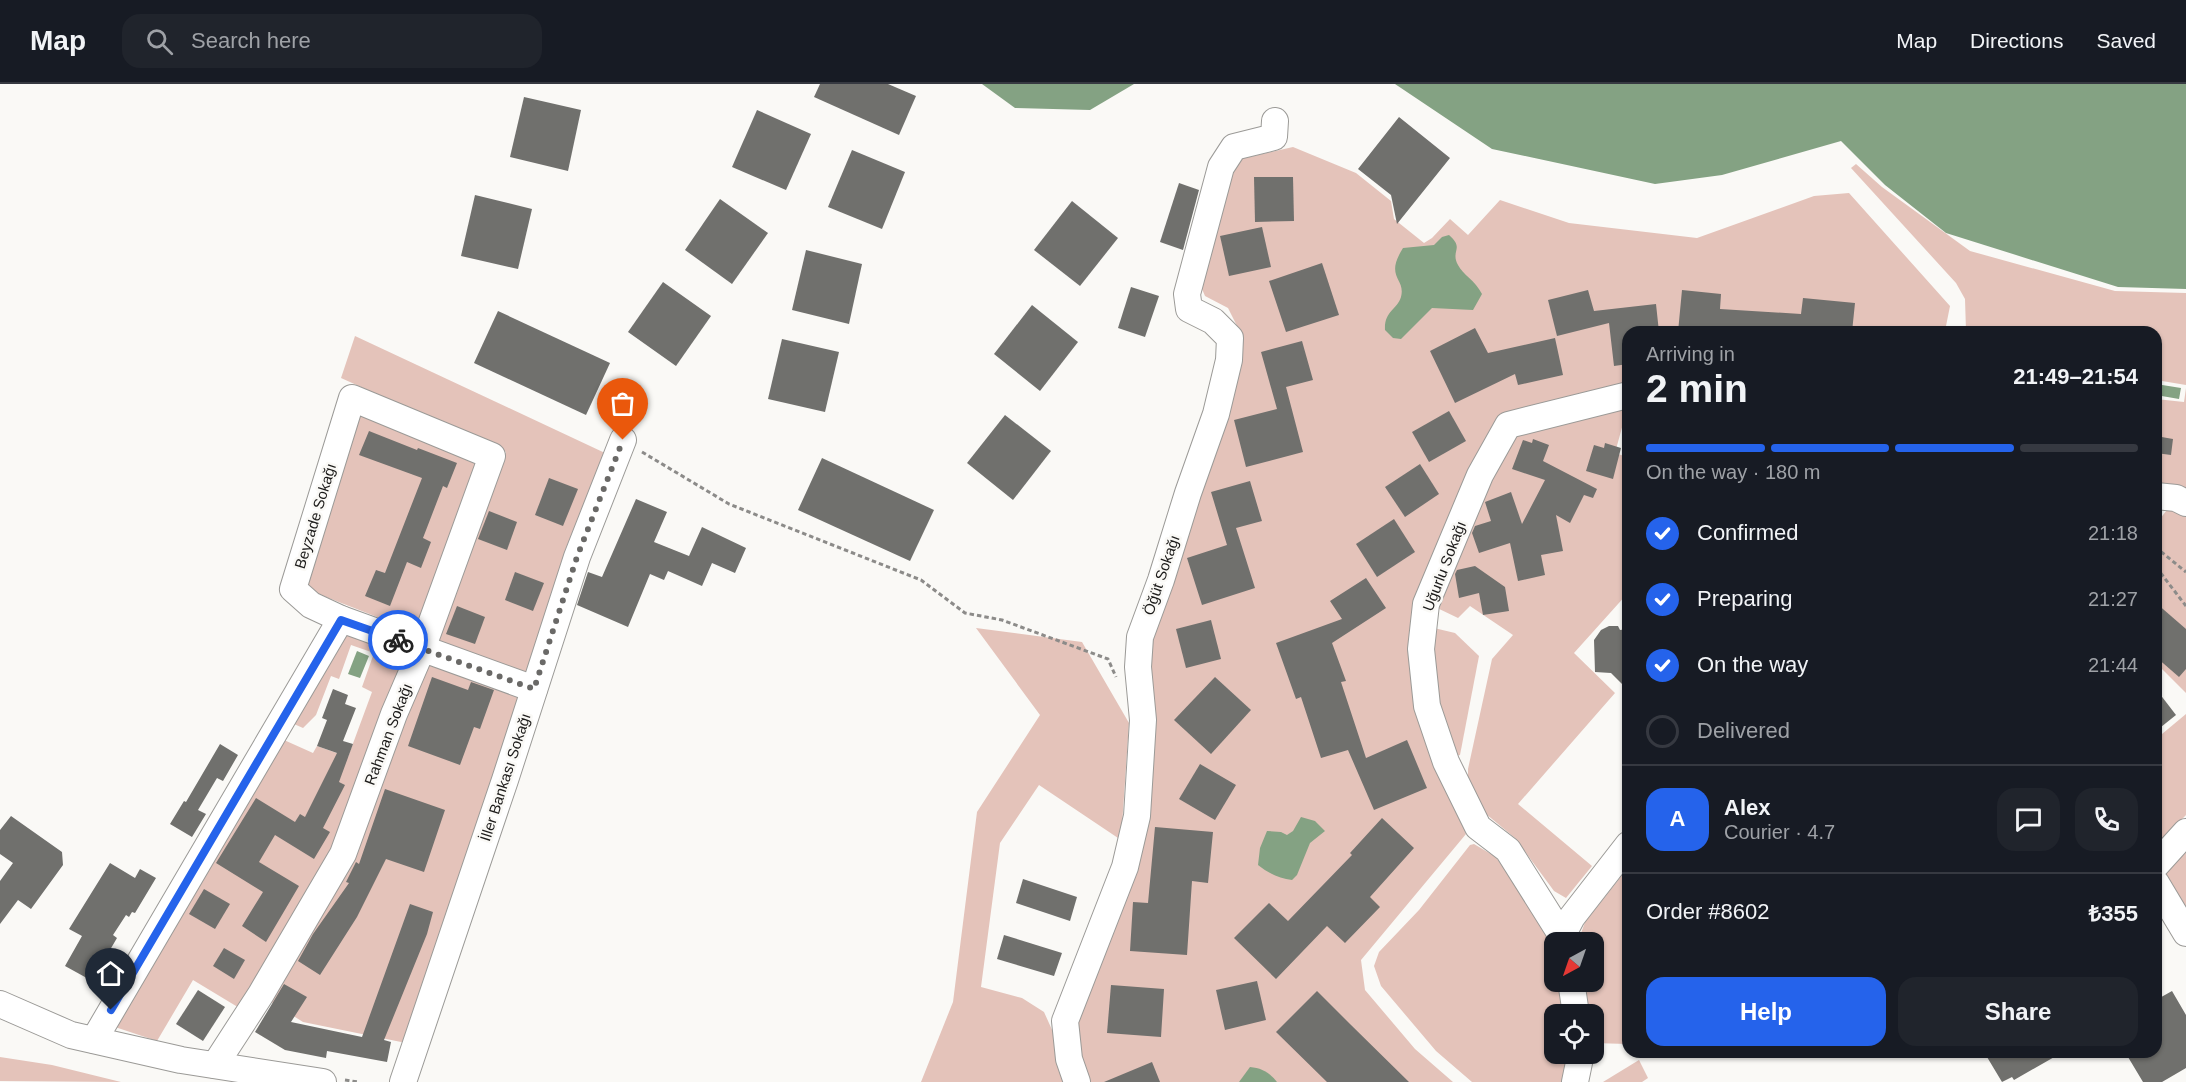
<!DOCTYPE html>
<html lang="en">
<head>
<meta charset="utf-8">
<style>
  :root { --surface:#171b24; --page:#20242c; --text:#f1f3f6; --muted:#9ea1a6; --line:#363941; --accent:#2563eb }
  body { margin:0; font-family:Arial,sans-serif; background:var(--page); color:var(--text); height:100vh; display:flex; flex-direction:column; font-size:22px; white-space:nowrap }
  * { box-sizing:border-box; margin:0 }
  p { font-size:20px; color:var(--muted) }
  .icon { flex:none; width:33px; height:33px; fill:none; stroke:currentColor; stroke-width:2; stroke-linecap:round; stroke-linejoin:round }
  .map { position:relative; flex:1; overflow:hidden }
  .drawer { position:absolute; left:1622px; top:242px; width:540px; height:732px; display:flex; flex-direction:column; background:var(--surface); border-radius:18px; box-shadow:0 2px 4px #0004 }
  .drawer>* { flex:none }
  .needle { width:39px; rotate:220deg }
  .fabs { position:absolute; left:1544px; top:848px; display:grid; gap:12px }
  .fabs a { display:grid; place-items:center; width:60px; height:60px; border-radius:12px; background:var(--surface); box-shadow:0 2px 4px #0004; font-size:30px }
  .pin { position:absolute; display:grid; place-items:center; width:51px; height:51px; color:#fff; margin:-62px -26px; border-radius:50% 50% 50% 0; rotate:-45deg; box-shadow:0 0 6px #0007 }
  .pin .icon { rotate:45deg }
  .courier { position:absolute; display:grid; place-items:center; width:60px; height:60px; margin:-30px; border:4px solid #2563eb; border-radius:50%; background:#fff; color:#222; box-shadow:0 2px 8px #0007 }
  .overview em { font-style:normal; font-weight:700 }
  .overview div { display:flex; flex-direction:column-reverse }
  .overview { display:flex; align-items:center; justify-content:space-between; height:102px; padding:0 24px }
  h1 { font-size:39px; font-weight:700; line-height:45px }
  .bar { display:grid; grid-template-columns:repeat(4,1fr); gap:9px 6px; align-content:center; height:72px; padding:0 24px }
  .bar i { height:8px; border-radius:4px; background:var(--line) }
  .bar .current { background:var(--accent) }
  .bar p { grid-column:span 4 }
  .line { display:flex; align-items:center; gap:15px; padding:0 24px; border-top:2px solid var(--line) }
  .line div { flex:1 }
  .round { display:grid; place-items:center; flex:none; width:63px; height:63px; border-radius:18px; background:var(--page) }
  ol { padding:0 24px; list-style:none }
  li { display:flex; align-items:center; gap:18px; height:66px }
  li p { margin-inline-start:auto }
  li .icon { padding:6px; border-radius:50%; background:var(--accent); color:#fff; stroke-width:4 }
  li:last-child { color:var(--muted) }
  li i { width:33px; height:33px; border:3px solid var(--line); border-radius:50% }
  .cta { display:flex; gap:12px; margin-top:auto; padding:12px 24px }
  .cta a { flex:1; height:69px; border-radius:18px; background:var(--accent); color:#fff; font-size:24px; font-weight:700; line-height:69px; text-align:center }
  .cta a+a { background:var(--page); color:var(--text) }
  header { display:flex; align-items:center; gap:36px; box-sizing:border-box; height:84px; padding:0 30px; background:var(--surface); border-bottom:2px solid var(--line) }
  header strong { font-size:28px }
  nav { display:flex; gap:33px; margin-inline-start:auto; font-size:21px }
  .search { width:420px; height:54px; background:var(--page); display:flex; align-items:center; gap:15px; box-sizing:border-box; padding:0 21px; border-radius:18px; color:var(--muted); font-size:22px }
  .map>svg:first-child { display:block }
</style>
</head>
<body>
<header>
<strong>Map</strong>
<div class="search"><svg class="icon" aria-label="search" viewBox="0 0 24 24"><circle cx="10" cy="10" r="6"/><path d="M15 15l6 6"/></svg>Search here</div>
<nav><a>Map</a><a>Directions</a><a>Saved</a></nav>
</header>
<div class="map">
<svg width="2186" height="998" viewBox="0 0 2186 998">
  <rect width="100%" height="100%" fill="#faf9f6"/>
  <!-- green -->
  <g fill="#e4c3ba">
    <path d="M1293 63 1356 89 1391 117 1394 135 1424 159 1432 154 1450 135 1468 151 1500 116 1569 139 1697 154 1814 112 1849 109 1950 222 1945 247 1628 248 1627 299 1502 335 1421 515 1417 619 1466 750 1361 876 1365 906 1415 965 1453 998H1090L1078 965 1074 939 1146 740 1153 687 1151 552 1241 250 1228 224 1205 212 1199 198 1236 76Z"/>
    <path d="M1856 80 1882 103 1970 167 2115 207 2186 209V301L2156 296V248L1966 247 1965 215 1956 199 1851 84Z"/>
    <path d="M355 252 605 369 566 464 530 592 433 555 506 368 341 294Z"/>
    <path d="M2186 304V407L2156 403V315L2184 318Z"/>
    <path d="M357 324 480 377 418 549 303 504Z"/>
    <path d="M1627 325 1615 369 1627 373V510L1574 569 1615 609 1518 720 1592 782 1566 814 1554 807 1515 754 1480 725 1468 705V685L1492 575 1513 551 1470 522 1458 534 1433 522 1515 346Z"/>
    <path d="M2170 422 2186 429V609L2156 579V440Z"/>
    <path d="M976 544 1082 558 1129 639 1121 756 1039 701 1000 759 981 903 1022 914 1044 928 1053 948 1069 998H921L953 918 977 728 1040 631Z"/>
    <path d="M1434 544 1455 549 1479 572 1460 671 1453 673 1436 615 1430 549Z"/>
    <path d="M349 548 408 569 335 766 241 925 193 896 157 957 112 942 284 656 313 669 317 662 348 673 372 608 362 603 374 569 351 561 339 595 331 592 316 631 303 644 294 640Z"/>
    <path d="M423 577 522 615 406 959 303 938 268 916 359 764Z"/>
    <path d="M2186 630V731L2156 762V655Z"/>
    <path d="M2186 758V829L2160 786Z"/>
    <path d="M1474 760 1496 773 1526 817 1548 854 1554 881V897H1557L1565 930H1554V969H1567L1562 998H1472L1436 967 1381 902 1374 882 1379 868 1419 826 1470 761Z"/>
    <path d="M1627 785V960L1593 959V930H1589L1584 897H1593V858H1578L1585 838Z"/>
    <path d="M0 973 52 981 121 998 0 997Z"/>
    <path d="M1639 976 1648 994 1642 998H1603Z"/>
  </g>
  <!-- water -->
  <g fill="#84a283">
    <path d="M982 0H1134L1090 26 1015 24Z"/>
    <path d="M1395 0H2186V205L2118 203 1946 149 1885 101 1841 57 1722 91 1655 100 1492 65Z"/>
    <path d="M1449 151C1465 165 1450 166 1458 181 1463 191 1475 196 1482 210L1473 226 1432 224 1401 255 1393 254 1385 246C1384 227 1397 226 1401 213 1406 194 1384 194 1403 164L1434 161 1442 153Z"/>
    <path d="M2156 300 2181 304 2179 315 2156 311Z"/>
    <path d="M357 567 369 572 360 594 348 590Z"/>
    <path d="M1301 733 1315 737 1325 747 1310 759 1297 791 1292 796C1279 794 1268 789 1258 781L1260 764 1267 747 1281 748 1287 751 1293 747Z"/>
    <path d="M1250 983C1262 984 1270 989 1277 998H1239Z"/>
  </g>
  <!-- building -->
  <g fill="#70706d">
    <path d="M820 0H888L916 12 899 51 814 13Z"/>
    <path d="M524 13 581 26 568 87 510 73Z"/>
    <path d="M757 26 811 50 786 106 732 83Z"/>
    <path d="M1399 33 1450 74 1397 140 1391 111 1358 85Z"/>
    <path d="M852 66 905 88 882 145 828 123Z"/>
    <path d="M1254 93H1293L1294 137 1255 138Z"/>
    <path d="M1179 99 1199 106 1183 166 1160 158Z"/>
    <path d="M475 111 532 125 518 185 461 172Z"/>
    <path d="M720 115 768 149 732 200 685 166Z"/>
    <path d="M1072 117 1118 154 1080 202 1034 166Z"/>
    <path d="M1262 143 1271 183 1229 192 1220 152Z"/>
    <path d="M806 166 862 180 849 240 792 226Z"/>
    <path d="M1322 179 1339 231 1286 248 1269 197Z"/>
    <path d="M663 198 711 232 676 282 628 248Z"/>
    <path d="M1131 203 1159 212 1145 253 1118 244Z"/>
    <path d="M1588 206 1594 227 1656 220 1659 248H1628V280L1614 282 1609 239 1557 252 1548 216Z"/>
    <path d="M1682 206 1721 210 1720 225 1801 230 1803 214 1855 219 1852 248H1678Z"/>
    <path d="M1032 221 1078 258 1040 307 994 270Z"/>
    <path d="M498 227 610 279 586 331 474 279Z"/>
    <path d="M1475 244 1488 269 1555 254 1563 291 1518 301 1515 290 1455 319 1430 267Z"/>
    <path d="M782 255 839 268 825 328 768 315Z"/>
    <path d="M1302 257 1313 296 1286 303 1303 368 1246 383 1234 336 1277 325 1261 268Z"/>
    <path d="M1449 327 1466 357 1429 378 1412 348Z"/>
    <path d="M1005 331 1051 367 1013 416 967 379Z"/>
    <path d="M369 347 417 366 418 364 457 379 447 404 443 402 423 454 431 458 421 484 407 478 390 522 365 512 376 486 385 489 422 394 359 371Z"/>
    <path d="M2156 352 2173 355 2171 371 2156 369Z"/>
    <path d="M1533 355 1549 361 1543 377 1597 405 1593 414 1584 411 1570 439 1556 431 1563 467 1541 471 1545 491 1518 497 1510 459 1479 469 1472 449 1475 442 1491 437 1485 418 1511 408 1522 440 1545 396 1512 385 1523 356 1532 359Z"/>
    <path d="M1605 359 1621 364 1613 395 1586 387 1594 361 1604 364Z"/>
    <path d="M822 374 934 426 910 477 798 426Z"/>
    <path d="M1420 380 1439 410 1405 433 1385 403Z"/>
    <path d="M549 394 578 405 563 442 535 431Z"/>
    <path d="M1250 397 1262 437 1236 444 1255 504 1202 521 1187 474 1227 461 1211 408Z"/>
    <path d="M636 415 667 428 654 458 689 472 702 443 746 464 735 489 712 479 702 502 668 487 664 496 650 490 628 543 577 521 588 488 602 493Z"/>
    <path d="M489 427 517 438 507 466 478 455Z"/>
    <path d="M1394 435 1415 468 1377 493 1356 460Z"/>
    <path d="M1475 482 1505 503 1509 527 1483 531 1479 509 1459 514 1455 490 1457 486Z"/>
    <path d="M515 488 544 499 533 527 505 516Z"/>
    <path d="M1366 494 1386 524 1332 559 1346 597 1341 598 1366 674 1407 656 1427 704 1374 726 1348 666 1321 674 1301 613 1296 615 1276 559 1342 535 1330 517Z"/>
    <path d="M2156 519 2186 545V585L2179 593 2156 573Z"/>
    <path d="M457 522 485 533 475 560 446 550Z"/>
    <path d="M1211 536 1221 575 1186 584 1176 545Z"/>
    <path d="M1609 542H1618L1620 546 1628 545V606L1611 589 1595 588 1594 556 1601 546Z"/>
    <path d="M432 593 468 606 471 598 494 606 480 645 474 643 460 681 408 662Z"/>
    <path d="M1215 593 1251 626 1211 670 1174 636Z"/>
    <path d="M333 605 348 611 345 620 356 624 343 657 353 660 339 698 345 701 323 744 330 748 314 775 275 751 259 778 299 802 266 858 242 842 263 808 216 779 256 714 295 738 300 730 305 733 337 669 317 662 327 636 322 634Z"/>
    <path d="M2156 605 2176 631 2156 647Z"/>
    <path d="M220 660 238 671 223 697 217 694 198 726 206 730 192 753 170 740 184 717 186 718Z"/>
    <path d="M1200 680 1236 701 1215 736 1179 715Z"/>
    <path d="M385 705 445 726 424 788 386 775 357 833 320 891 298 877 313 850 349 799 346 798 356 778 359 780Z"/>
    <path d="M11 732 62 768 63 781 31 825 18 816 0 840V797L13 779 0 770V746Z"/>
    <path d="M1382 734 1414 764 1370 813 1380 823 1345 859 1327 842 1276 895 1234 854 1269 819 1288 837 1352 771 1350 769Z"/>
    <path d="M1155 743 1213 748 1208 799 1192 797 1187 871 1130 867 1133 818 1148 819Z"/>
    <path d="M110 779 135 794 140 785 156 794 135 829 132 828 129 833 126 831 113 851 117 854 107 871 109 872 94 898 65 882 82 852 69 845Z"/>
    <path d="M1023 795 1077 813 1070 837 1016 819Z"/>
    <path d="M204 805 230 820 215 845 189 830Z"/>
    <path d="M410 820 433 828 427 850 384 956 391 958 387 978 327 967 326 974 285 966 255 948 284 900 307 913 291 938 362 953Z"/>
    <path d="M1004 851 1062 869 1054 892 997 875Z"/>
    <path d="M224 864 245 876 234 895 213 882Z"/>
    <path d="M1257 897 1266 936 1225 946 1216 906Z"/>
    <path d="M1111 901 1164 905 1161 953 1107 949Z"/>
    <path d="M198 906 225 923 203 957 176 940Z"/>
    <path d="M1317 907 1350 940 1409 998H1327L1276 948Z"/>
    <path d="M2172 907 2186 931V984L2162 998H2143L2125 968H2156V916Z"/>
    <path d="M1984 968H2063L2014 996 2012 993 2002 998Z"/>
    <path d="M1152 978 1160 998H1104Z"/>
  </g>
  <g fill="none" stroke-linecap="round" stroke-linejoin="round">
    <defs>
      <g id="minor">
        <path d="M2156 412 2176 414 2186 419"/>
        <path d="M2156 781 2186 748"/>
        <path d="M2156 799 2186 849"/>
        <path d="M1562 852 1572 833 1628 761"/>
        <path d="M1563 858 1562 852 1508 766 1478 743 1446 678 1427 622 1421 565 1426 520 1480 391 1508 341 1628 311"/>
        <path d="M1571 897 1576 930"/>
        <path d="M0 920 71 951 181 976 323 998"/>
        <path d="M94 956 341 535"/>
        <path d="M215 981 261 910 343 770 394 630 422 565 492 372 352 314 293 505 311 521 341 535 534 605"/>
        <path d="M403 998 505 696 577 473 623 356"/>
        <path d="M1077 998 1069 975 1065 937 1125 783 1137 732 1143 636 1138 583 1140 553 1161 496 1188 409 1216 330 1229 276 1230 254 1213 237 1189 225 1187 210 1221 83 1234 63 1274 53 1275 37"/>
        <path d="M1575 998 1581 969"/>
      </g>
    </defs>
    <!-- minor casing -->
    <use href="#minor" stroke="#9b9a97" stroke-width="28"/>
    <!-- path -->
    <g stroke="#8c8b89" stroke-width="3" stroke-dasharray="4.5 3" stroke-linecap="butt">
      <path d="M642 368 729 420 921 496 965 529 1002 536 1108 575 1116 593"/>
      <path d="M2156 470 2159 466 2186 488"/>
      <path d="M2156 483 2186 522"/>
      <path d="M345 996 358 998"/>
    </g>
    <!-- minor -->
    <use href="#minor" stroke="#fff" stroke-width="26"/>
  </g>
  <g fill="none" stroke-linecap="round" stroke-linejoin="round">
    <!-- done -->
    <path stroke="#6a6967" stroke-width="6" stroke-dasharray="0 10.8" d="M398 556 534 605 577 473 623 356"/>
    <!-- route -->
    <path stroke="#2563eb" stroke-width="8" d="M111 926 341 536 398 556"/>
  </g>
  <g text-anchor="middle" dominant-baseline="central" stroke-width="5" stroke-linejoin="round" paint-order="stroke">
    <!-- street labels -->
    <g font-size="15" fill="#1c1b1a" stroke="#faf9f6">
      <text transform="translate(315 432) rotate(-73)">Beyzade Sokağı</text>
      <text transform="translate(1444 482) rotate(-69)">Uğurlu Sokağı</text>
      <text transform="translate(1161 491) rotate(-71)">Öğüt Sokağı</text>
      <text transform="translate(388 650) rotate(-69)">Rahman Sokağı</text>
      <text transform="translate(505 693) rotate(-72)">İller Bankası Sokağı</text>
    </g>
  </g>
</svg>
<div class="fabs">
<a><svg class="needle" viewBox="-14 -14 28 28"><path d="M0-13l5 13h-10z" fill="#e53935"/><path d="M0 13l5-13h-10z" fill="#9ea1a6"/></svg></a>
<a><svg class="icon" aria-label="locate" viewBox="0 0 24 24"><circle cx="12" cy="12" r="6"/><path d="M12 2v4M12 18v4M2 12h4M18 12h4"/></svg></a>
</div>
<div class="pin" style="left:623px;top:356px;background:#ea580c"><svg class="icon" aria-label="bag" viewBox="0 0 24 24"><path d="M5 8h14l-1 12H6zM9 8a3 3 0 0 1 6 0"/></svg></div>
<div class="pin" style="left:111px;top:926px;background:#1f2937"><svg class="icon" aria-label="home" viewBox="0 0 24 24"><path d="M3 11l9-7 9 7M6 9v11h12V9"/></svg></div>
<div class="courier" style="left:398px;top:556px"><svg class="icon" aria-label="bike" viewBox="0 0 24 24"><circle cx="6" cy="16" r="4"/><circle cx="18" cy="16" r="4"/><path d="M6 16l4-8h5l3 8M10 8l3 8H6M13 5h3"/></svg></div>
<section class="drawer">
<div class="overview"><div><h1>2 min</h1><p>Arriving in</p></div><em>21:49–21:54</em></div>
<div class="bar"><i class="current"></i><i class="current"></i><i class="current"></i><i></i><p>On the way · 180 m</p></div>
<ol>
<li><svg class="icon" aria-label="check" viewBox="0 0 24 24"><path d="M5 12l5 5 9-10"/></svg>Confirmed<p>21:18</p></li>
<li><svg class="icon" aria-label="check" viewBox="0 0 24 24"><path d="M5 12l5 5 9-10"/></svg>Preparing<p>21:27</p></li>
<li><svg class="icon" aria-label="check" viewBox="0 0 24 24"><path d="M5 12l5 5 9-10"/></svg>On the way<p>21:44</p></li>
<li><i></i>Delivered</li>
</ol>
<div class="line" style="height:108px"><b class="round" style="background:var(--accent);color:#fff">A</b><div><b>Alex</b><p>Courier · 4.7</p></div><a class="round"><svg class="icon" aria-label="chat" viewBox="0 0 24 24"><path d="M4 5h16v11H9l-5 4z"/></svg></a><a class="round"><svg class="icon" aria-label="phone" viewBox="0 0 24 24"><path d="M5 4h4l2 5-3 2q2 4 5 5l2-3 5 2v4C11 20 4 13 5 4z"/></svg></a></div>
<div class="line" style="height:78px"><div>Order #8602</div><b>₺355</b></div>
<div class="cta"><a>Help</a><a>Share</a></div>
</section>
</div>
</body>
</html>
